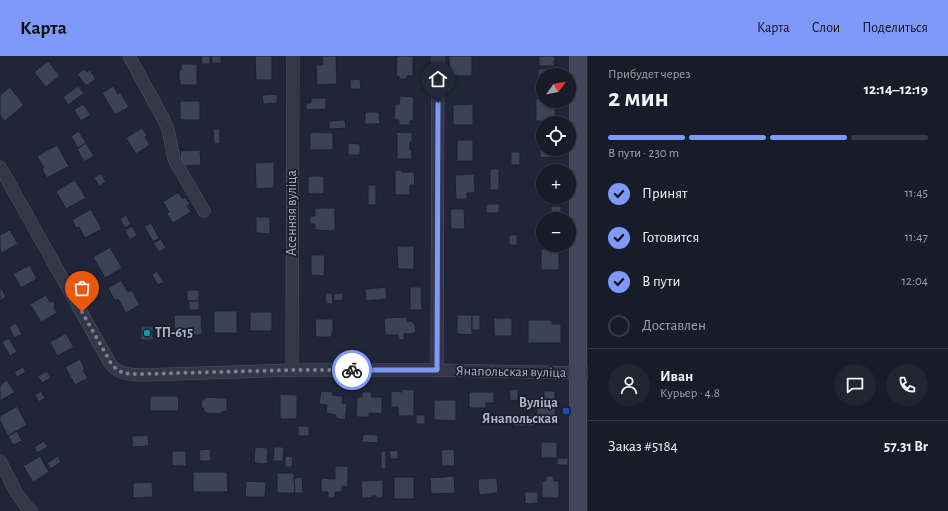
<!DOCTYPE html>
<html lang="ru">
<head>
<meta charset="utf-8">
<style>
  :root { --surface:#181c29; --page:#212531; --text:#f1f3f6; --muted:#9fa1a8; --line:#363a46; --accent:#7e99f8 }
  body { margin:0; font-family:"Alegreya Sans",sans-serif; background:var(--page); color:var(--text); height:100vh; display:flex; flex-direction:column; font-size:15px; white-space:nowrap }
  * { box-sizing:border-box; margin:0 }
  p { font-size:13px; color:var(--muted) }
  .icon { flex:none; width:22px; height:22px; fill:none; stroke:currentColor; stroke-width:2; stroke-linecap:round; stroke-linejoin:round }
  .map { position:relative; flex:1; overflow:hidden }
  .panel { display:flex; flex-direction:column; background:var(--surface); width:360px }
  .panel>* { flex:none }
  .needle { width:26px; rotate:57deg }
  .fabs { position:absolute; left:536px; top:12px; display:grid; gap:8px }
  .fabs a { display:grid; place-items:center; width:40px; height:40px; border-radius:50%; background:var(--surface); box-shadow:0 1px 3px #0004,0 0 0 1px var(--line); font-size:20px }
  .pin { position:absolute; display:grid; place-items:center; width:34px; height:34px; color:#fff; margin:-41px -17px; border-radius:50% 50% 50% 0; rotate:-45deg; box-shadow:0 0 4px #0007 }
  .pin .icon { rotate:45deg }
  .courier { position:absolute; display:grid; place-items:center; width:40px; height:40px; margin:-20px; border:3px solid #7e99f8; border-radius:50%; background:#fff; color:#222; box-shadow:0 1px 5px #0007 }
  .head em { font-style:normal; font-weight:600 }
  .head div { display:flex; flex-direction:column-reverse }
  .head { display:flex; align-items:center; justify-content:space-between; height:68px; padding:0 20px }
  h1 { font-size:26px; font-weight:600; line-height:30px }
  .bar { display:grid; grid-template-columns:repeat(4,1fr); gap:6px 4px; align-content:center; height:48px; padding:0 20px }
  .bar i { height:5px; border-radius:3px; background:var(--line) }
  .bar .selected { background:var(--accent) }
  .bar p { grid-column:span 4 }
  .line { display:flex; align-items:center; gap:10px; padding:0 20px; border-top:1px solid var(--line) }
  .line div { flex:1 }
  .round { display:grid; place-items:center; flex:none; width:42px; height:42px; border-radius:21px; background:var(--page) }
  ol { padding:0 20px; list-style:none }
  li { display:flex; align-items:center; gap:12px; height:44px }
  li p { margin-inline-start:auto }
  li .icon { padding:4px; border-radius:50%; background:var(--accent); color:#111; stroke-width:4 }
  li:last-child { color:var(--muted) }
  li i { width:22px; height:22px; border:2px solid var(--line); border-radius:50% }
  header { display:flex; align-items:center; gap:24px; box-sizing:border-box; height:56px; padding:0 20px; background:var(--accent); color:#111 }
  header strong { font-size:19px }
  nav { display:flex; gap:22px; margin-inline-start:auto; font-size:14px }
  main { display:flex; flex:1; min-height:0 }
  .map>svg:first-child { display:block }
</style>
</head>
<body>
<header>
<strong>Карта</strong>
<nav><a>Карта</a><a>Слои</a><a>Поделиться</a></nav>
</header>
<main>
<div class="map">
<svg width="588" height="455" viewBox="0 0 588 455">
  <rect width="100%" height="100%" fill="#202637"/>
  <!-- building -->
  <g fill="#3c4357" stroke="#1b202e">
    <path d="M202 0H210V8H201Z"/>
    <rect x="212" y="0" width="9" height="7"/>
    <path d="M255 0H272V24H256Z"/>
    <path d="M322 0H336L337 28 317 29 316 9H323Z"/>
    <path d="M397 0H413V20H407V23H399V20H396Z"/>
    <rect x="449" y="0" width="23" height="20"/>
    <path d="M539 0H555L554 10H539Z"/>
    <path d="M48 5 60 20 46 31 34 16Z"/>
    <path d="M181 8H197V29H180V24H179V14H181Z"/>
    <path d="M84 13 87 16 90 14 96 23 86 30 77 18Z"/>
    <path d="M538 13H554V19H543V31H538Z"/>
    <path d="M360 23 361 33H350V24Z"/>
    <path d="M78 30 84 37 68 49 63 41Z"/>
    <path d="M113 30 118 38 120 36 129 51 115 59 102 37Z"/>
    <path d="M10 31 24 49 5 65 0 59V39Z"/>
    <path d="M277 38V47L263 48 262 39Z"/>
    <path d="M400 40 414 41 413 65H410V69H399V64H394L395 48H399Z"/>
    <path d="M311 42H326V53L306 54V47H311Z"/>
    <path d="M536 42H543V45H557V48H555V65H536Z"/>
    <rect x="180" y="45" width="20" height="19"/>
    <path d="M83 48 91 59 81 65 74 54Z"/>
    <path d="M473 48V69H453V49Z"/>
    <path d="M365 56H379L380 68H365Z"/>
    <path d="M345 64 346 72 329 73V65Z"/>
    <path d="M142 72 147 79 145 81 150 89 136 98 126 82Z"/>
    <path d="M213 73H220V88H214Z"/>
    <path d="M79 75 86 87 78 92 71 80Z"/>
    <path d="M310 76 333 77V94H310Z"/>
    <path d="M397 76 412 77V86H410V94H412V103H397Z"/>
    <rect x="457" y="84" width="16" height="21"/>
    <path d="M86 87 94 100 84 106 77 93Z"/>
    <path d="M348 87 360 88V99H348Z"/>
    <path d="M57 89 69 110 47 122 42 113 44 112 37 100Z"/>
    <path d="M540 89H543V93H557L558 99H556V101L540 102Z"/>
    <path d="M200 94 201 109 181 110 180 95Z"/>
    <rect x="511" y="96" width="9" height="13"/>
    <path d="M274 106V132L256 133 255 107Z"/>
    <rect x="490" y="113" width="9" height="21"/>
    <path d="M395 114H402V116H414L415 129H410V139H395Z"/>
    <path d="M101 117 106 126 99 130 94 122Z"/>
    <path d="M474 118 475 137H467V143H456L455 119Z"/>
    <rect x="539" y="119" width="4" height="18"/>
    <rect x="308" y="120" width="16" height="18"/>
    <path d="M75 124 86 142 66 153 56 135Z"/>
    <rect x="368" y="129" width="8" height="20"/>
    <path d="M178 136 183 143 185 141 190 148 187 150 191 156 173 167 167 158 169 156 163 146Z"/>
    <rect x="486" y="148" width="13" height="9"/>
    <rect x="551" y="150" width="10" height="7"/>
    <path d="M315 152H335V175L315 174V168H310V160H315Z"/>
    <path d="M91 153 102 173 85 182 79 171 76 172 72 164Z"/>
    <path d="M450 153H464L465 173H451Z"/>
    <path d="M126 159 131 168 125 172 120 163Z"/>
    <path d="M256 161H270V178L256 177Z"/>
    <path d="M540 162H558V163H543V184H540Z"/>
    <path d="M151 167 159 182 153 186 144 170Z"/>
    <path d="M132 170 137 179 130 184 125 174Z"/>
    <path d="M10 174 18 188 2 197 0 194V179Z"/>
    <rect x="509" y="179" width="8" height="10"/>
    <path d="M161 183 166 192 159 196 153 187Z"/>
    <path d="M397 190H414V213H398Z"/>
    <path d="M110 191 122 212 105 222 93 201Z"/>
    <rect x="541" y="193" width="18" height="21"/>
    <path d="M311 199H325L324 220 311 219Z"/>
    <path d="M30 209 37 223 21 232 13 218Z"/>
    <path d="M157 215 164 226 158 229 152 219Z"/>
    <path d="M121 224 128 236 132 234 140 249 126 257 118 243 115 245 108 232Z"/>
    <path d="M0 230 6 241 0 245Z"/>
    <path d="M386 231 387 243 366 245 365 233Z"/>
    <path d="M410 231H421L422 254H410Z"/>
    <rect x="187" y="234" width="12" height="11"/>
    <path d="M325 237H332L333 248H326Z"/>
    <path d="M343 237V244L334 245 333 238Z"/>
    <path d="M46 239 50 246 52 245 55 247V250L54 252 57 257 41 266 30 248Z"/>
    <rect x="189" y="245" width="10" height="9"/>
    <rect x="214" y="255" width="23" height="22"/>
    <rect x="250" y="256" width="22" height="19"/>
    <path d="M174 259H201L202 279H193V282H175Z"/>
    <path d="M457 259H472V279L457 278Z"/>
    <rect x="472" y="259" width="8" height="15"/>
    <path d="M407 261V266L411 265 415 269 416 275 414 277 411 278H404V284H398V279H385L384 262Z"/>
    <rect x="494" y="262" width="18" height="18"/>
    <path d="M315 263H333V277H332V281H316Z"/>
    <path d="M528 264H552V268H561V287H528Z"/>
    <path d="M16 267 22 278 14 282 9 271Z"/>
    <rect x="141" y="270" width="12" height="14"/>
    <path d="M66 277 74 291 57 300 50 286Z"/>
    <path d="M9 282 17 296 10 300 2 286Z"/>
    <path d="M80 303 85 313 83 314 88 322 75 329 65 311Z"/>
    <path d="M23 311 26 316 17 321 14 316Z"/>
    <path d="M47 315 51 322 42 327 38 320Z"/>
    <path d="M7 324 15 336 0 345V329Z"/>
    <path d="M402 333 414 334V360H398V351H391V335L402 336Z"/>
    <path d="M518 333V344L510 345 509 334Z"/>
    <path d="M41 335 45 342 39 346 35 339Z"/>
    <path d="M321 335 333 336 332 339 343 340 342 347 347 348 345 364 336 362V359L326 357 327 349 319 348Z"/>
    <path d="M544 335H555V360H537L536 343H544Z"/>
    <path d="M362 336H372L371 341H382V358L369 357V361H356L357 341H362Z"/>
    <path d="M469 336H494V347H486V352H469Z"/>
    <path d="M280 338 297 339V363H280Z"/>
    <path d="M150 340H178L179 355H150Z"/>
    <path d="M205 341 227 342V355L221 356V358L205 357V355H203L204 352H201L202 343H205Z"/>
    <path d="M434 344H456V365L434 364Z"/>
    <path d="M17 350 27 369 8 380 0 365V360Z"/>
    <rect x="416" y="359" width="9" height="9"/>
    <path d="M535 359V370H513V360Z"/>
    <rect x="298" y="370" width="11" height="10"/>
    <path d="M17 375 22 385 13 389 8 380Z"/>
    <path d="M363 378 378 379V387L362 386Z"/>
    <path d="M148 379 149 390 132 391V380Z"/>
    <path d="M44 385 48 391 37 397 34 391Z"/>
    <rect x="541" y="386" width="16" height="16"/>
    <path d="M255 391 268 392 267 408 254 407Z"/>
    <path d="M274 391H284L283 405H273Z"/>
    <path d="M210 393 211 405H200L199 394Z"/>
    <path d="M454 393 455 410H442L441 394Z"/>
    <path d="M398 394V403H390L389 395Z"/>
    <rect x="172" y="395" width="14" height="15"/>
    <rect x="381" y="395" width="5" height="18"/>
    <path d="M40 400 49 416 33 426 23 410Z"/>
    <path d="M58 400 61 406 51 413 47 407Z"/>
    <path d="M285 400 293 401 292 411H285Z"/>
    <rect x="557" y="402" width="11" height="7"/>
    <path d="M335 410H348V431L342 430V436H335V442H328V436H321V422L335 423Z"/>
    <path d="M193 416H227L228 436H193Z"/>
    <path d="M277 417H294L295 437H277Z"/>
    <path d="M454 420 455 437 431 438 430 422Z"/>
    <path d="M546 420H554V425H559V442H542V425H546Z"/>
    <path d="M302 421 303 437H295L294 422Z"/>
    <rect x="394" y="421" width="20" height="22"/>
    <path d="M497 422 498 437 479 439 478 423Z"/>
    <path d="M383 424V442H376V440H372V442H362L361 425Z"/>
    <path d="M246 425 266 426 265 441H245Z"/>
    <path d="M152 426 153 441 133 442V427Z"/>
    <path d="M525 436H538V447L525 448Z"/>
  </g>
  <g fill="none" stroke-linecap="round" stroke-linejoin="round">
    <defs>
      <g id="street">
        <path d="M129 0 163 62 168 73 174 103 204 155"/>
        <path d="M0 111 111 309C122 319 128 318 143 319L292 314H437L588 317"/>
        <path d="M292 314 293 0"/>
        <path d="M437 314 438 0"/>
        <path d="M0 405C9 422 17 442 31 455"/>
      </g>
      <path id="secondary" d="M578 455V0"/>
    </defs>
    <!-- street casing -->
    <use href="#street" stroke="#515565" stroke-width="13"/>
    <!-- secondary casing -->
    <use href="#secondary" stroke="#515565" stroke-width="18"/>
    <!-- street -->
    <use href="#street" stroke="#333848" stroke-width="12"/>
    <!-- secondary -->
    <use href="#secondary" stroke="#41465b" stroke-width="17"/>
  </g>
  <g fill="none" stroke-linecap="round" stroke-linejoin="round">
    <!-- done -->
    <path stroke="#7c8193" stroke-width="4" stroke-dasharray="0 7.2" d="M82 256 112 309C122 319 128 318 143 318L292 314H352"/>
    <!-- route -->
    <path stroke="#7e99f8" stroke-width="5" d="M352 314H437L438 47"/>
  </g>
  <!-- markers -->
  <circle fill="#0f9aa8" stroke="#191e2c" stroke-width="1.5" cx="147" cy="277" r="4"/>
  <rect fill="#1a4fb4" stroke="#191e2c" stroke-width="1.5" x="562" y="351" width="8" height="8" rx="2"/>
  <g text-anchor="middle" dominant-baseline="central" stroke-width="3.5" stroke-linejoin="round" paint-order="stroke">
    <!-- street labels -->
    <g font-size="14" fill="#adb2c4" stroke="#191e2c">
      <text transform="translate(292 157) rotate(-90)">Асенняя вуліца</text>
      <text transform="translate(511 316) rotate(1)">Янапольская вуліца</text>
    </g>
    <!-- poi labels -->
    <g font-size="14" font-weight="bold" fill="#adb2c4" stroke="#191e2c" text-anchor="start">
      <text x="155" y="277">ТП-615</text>
      <text x="558" y="347" text-anchor="end">Вуліца<tspan x="558" dy="16">Янапольская</tspan></text>
    </g>
  </g>
</svg>
<div class="fabs">
<a><svg class="needle" viewBox="-14 -14 28 28"><path d="M0-13l5 13h-10z" fill="#e53935"/><path d="M0 13l5-13h-10z" fill="#9fa1a8"/></svg></a>
<a><svg class="icon" aria-label="locate" viewBox="0 0 24 24"><circle cx="12" cy="12" r="6"/><path d="M12 2v4M12 18v4M2 12h4M18 12h4"/></svg></a>
<a>+</a>
<a>−</a>
</div>
<div class="pin" style="left:82px;top:256px;background:#ea580c"><svg class="icon" aria-label="bag" viewBox="0 0 24 24"><path d="M5 8h14l-1 12H6zM9 8a3 3 0 0 1 6 0"/></svg></div>
<div class="pin" style="left:438px;top:47px;background:#1f2937"><svg class="icon" aria-label="home" viewBox="0 0 24 24"><path d="M3 11l9-7 9 7M6 9v11h12V9"/></svg></div>
<div class="courier" style="left:352px;top:314px"><svg class="icon" aria-label="bike" viewBox="0 0 24 24"><circle cx="6" cy="16" r="4"/><circle cx="18" cy="16" r="4"/><path d="M6 16l4-8h5l3 8M10 8l3 8H6M13 5h3"/></svg></div>
</div>
<section class="panel">
<div class="head"><div><h1>2 мин</h1><p>Прибудет через</p></div><em>12:14–12:19</em></div>
<div class="bar"><i class="selected"></i><i class="selected"></i><i class="selected"></i><i></i><p>В пути · 230 m</p></div>
<ol>
<li><svg class="icon" aria-label="check" viewBox="0 0 24 24"><path d="M5 12l5 5 9-10"/></svg>Принят<p>11:45</p></li>
<li><svg class="icon" aria-label="check" viewBox="0 0 24 24"><path d="M5 12l5 5 9-10"/></svg>Готовится<p>11:47</p></li>
<li><svg class="icon" aria-label="check" viewBox="0 0 24 24"><path d="M5 12l5 5 9-10"/></svg>В пути<p>12:04</p></li>
<li><i></i>Доставлен</li>
</ol>
<div class="line" style="height:72px"><a class="round"><svg class="icon" aria-label="person" viewBox="0 0 24 24"><circle cx="12" cy="8" r="4"/><path d="M4 21q1-7 8-7t8 7"/></svg></a><div><b>Иван</b><p>Курьер · 4.8</p></div><a class="round"><svg class="icon" aria-label="chat" viewBox="0 0 24 24"><path d="M4 5h16v11H9l-5 4z"/></svg></a><a class="round"><svg class="icon" aria-label="phone" viewBox="0 0 24 24"><path d="M5 4h4l2 5-3 2q2 4 5 5l2-3 5 2v4C11 20 4 13 5 4z"/></svg></a></div>
<div class="line" style="height:52px"><div>Заказ #5184</div><b>57.31 Br</b></div>
</section>
</main>
</body>
</html>
